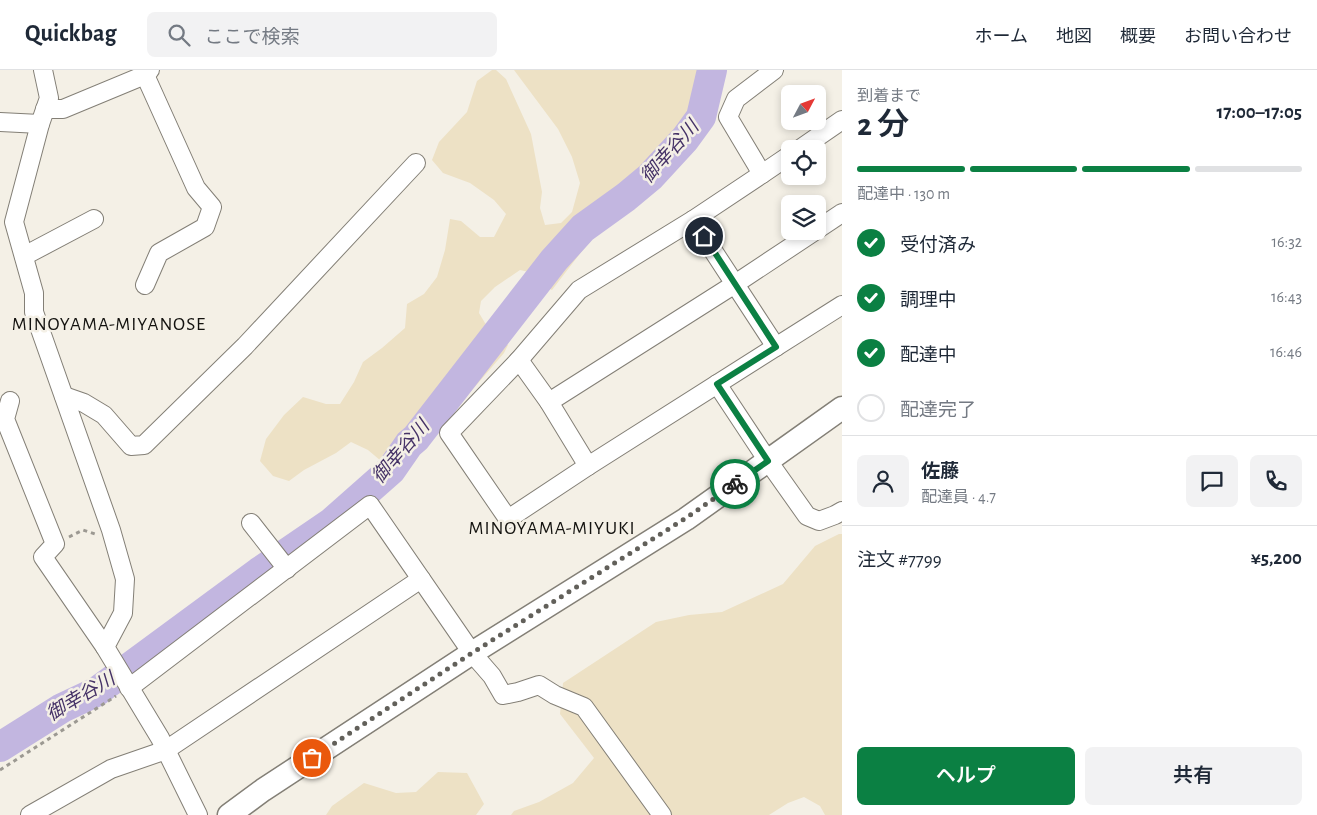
<!DOCTYPE html>
<html lang="ja">
<head>
<meta charset="utf-8">
<style>
  :root { --surface:#fff; --page:#f2f2f3; --text:#1f2937; --muted:#747a83; --line:#e0e1e3; --accent:#0b8043 }
  body { margin:0; font-family:"Alegreya Sans","Noto Sans JP",sans-serif; background:var(--page); color:var(--text); height:100vh; display:flex; flex-direction:column; font-size:19px; white-space:nowrap }
  * { box-sizing:border-box; margin:0 }
  p { font-size:16px; color:var(--muted) }
  .icon { flex:none; width:28px; height:28px; fill:none; stroke:currentColor; stroke-width:2; stroke-linecap:round; stroke-linejoin:round }
  .map { position:relative; flex:1; overflow:hidden }
  .side { display:flex; flex-direction:column; background:var(--surface); width:475px }
  .side>* { flex:none }
  .needle { width:32px; rotate:49deg }
  .tools { position:absolute; left:781px; top:15px; display:grid; gap:10px }
  .tools a { display:grid; place-items:center; width:45px; height:45px; border-radius:8px; background:var(--surface); box-shadow:0 2px 8px #0003; font-size:25px }
  .pin { position:absolute; display:grid; place-items:center; width:42px; height:42px; color:#fff; margin:-21px; border:2px solid #fff; border-radius:50%; box-shadow:0 1px 5px #0007 }
  .courier { position:absolute; display:grid; place-items:center; width:50px; height:50px; margin:-25px; border:4px solid #0b8043; border-radius:50%; background:#fff; color:#222; box-shadow:0 1px 6px #0007 }
  .head em { font-style:normal; font-weight:600 }
  .head div { display:flex; flex-direction:column-reverse }
  .head { display:flex; align-items:center; justify-content:space-between; height:85px; padding:0 15px }
  h1 { font-size:32px; font-weight:600; line-height:38px }
  .bar { display:grid; grid-template-columns:repeat(4,1fr); gap:8px 5px; align-content:center; height:60px; padding:0 15px }
  .bar i { height:6px; border-radius:4px; background:var(--line) }
  .bar .selected { background:var(--accent) }
  .bar p { grid-column:span 4 }
  .line { display:flex; align-items:center; gap:12px; padding:0 15px; border-top:1px solid var(--line) }
  .line div { flex:1 }
  .round { display:grid; place-items:center; flex:none; width:52px; height:52px; border-radius:8px; background:var(--page) }
  ol { padding:0 15px; list-style:none }
  li { display:flex; align-items:center; gap:15px; height:55px }
  li p { margin-inline-start:auto }
  li .icon { padding:5px; border-radius:50%; background:var(--accent); color:#fff; stroke-width:4 }
  li:last-child { color:var(--muted) }
  li i { width:28px; height:28px; border:2px solid var(--line); border-radius:50% }
  .action { display:flex; gap:10px; margin-top:auto; padding:10px 15px }
  .action a { flex:1; height:58px; border-radius:8px; background:var(--accent); color:#fff; font-size:20px; font-weight:600; line-height:58px; text-align:center }
  .action a+a { background:var(--page); color:var(--text) }
  header { display:flex; align-items:center; gap:30px; box-sizing:border-box; height:70px; padding:0 25px; background:var(--surface); border-bottom:1px solid var(--line) }
  header strong { font-size:24px }
  nav { display:flex; gap:28px; margin-inline-start:auto; font-size:18px }
  .search { width:350px; height:45px; background:var(--page); display:flex; align-items:center; gap:12px; box-sizing:border-box; padding:0 18px; border-radius:8px; color:var(--muted); font-size:19px }
  main { display:flex; flex:1; min-height:0 }
  .map>svg:first-child { display:block }
</style>
</head>
<body>
<header>
<strong>Quickbag</strong>
<div class="search"><svg class="icon" aria-label="search" viewBox="0 0 24 24"><circle cx="10" cy="10" r="6"/><path d="M15 15l6 6"/></svg>ここで検索</div>
<nav><a>ホーム</a><a>地図</a><a>概要</a><a>お問い合わせ</a></nav>
</header>
<main>
<div class="map">
<svg width="842" height="745" viewBox="0 0 842 745">
  <rect width="100%" height="100%" fill="#f4f0e6"/>
  <!-- green -->
  <g fill="#ede1c5">
    <path d="M492 0H496L506 9 531 64 542 122 540 138 545 155 561 153 572 142 580 113 572 87 558 59 514 0H702L696 19 693 39 685 52 670 71 631 114 616 125 597 164 582 181 552 220 544 216 533 203 520 200 495 217 481 231 479 243 485 253 508 275 504 283 460 334 436 353 381 391 368 380 351 372 336 383 304 400 289 411 273 406 260 391 266 369 284 345 303 327 326 334H340L354 312 363 292 382 278 405 258 407 234 424 224 437 207 445 180 450 149 461 151 480 167H494L506 144 494 130 470 113 443 103 432 90 439 72 467 42 477 11Z"/>
    <path d="M839 464H842V745H825L820 736 804 727 788 733 769 745H511L514 741 539 732 573 713 594 688 560 644 563 613 656 552 689 545 722 542 783 514 815 476Z"/>
    <path d="M438 702 467 703 484 734 476 745H326L332 736 364 713 396 723 416 722Z"/>
  </g>
  <g fill="none" stroke-linecap="round" stroke-linejoin="round">
    <!-- river -->
    <path stroke="#c2b6e0" stroke-width="30" d="M0 677 62 638 96 622 259 502 331 453 391 400 409 374 416 368 554 190 583 158 626 127 650 107 685 69 701 47 712 0"/>
    <defs>
      <g id="minor">
        <path d="M43 0 49 28 40 54 14 152 34 223V242L111 460 125 509 123 543 105 577 160 668 198 745"/>
        <path d="M774 0 736 29 728 47 762 104 693 150 579 220 519 290 449 363 508 449 588 396 842 235"/>
        <path d="M45 39H63L145 5 150 0"/>
        <path d="M0 52 40 54"/>
        <path d="M800 79 842 50"/>
        <path d="M762 104 790 85"/>
        <path d="M693 150 776 277"/>
        <path d="M818 159 842 143"/>
        <path d="M24 186 94 149"/>
        <path d="M145 215 159 183 205 157 212 137 196 118 145 5"/>
        <path d="M519 290 549 332 588 396"/>
        <path d="M717 314 768 391 807 446 819 451 835 445 842 441"/>
        <path d="M64 326 84 333 104 345 131 376 144 375 245 276 416 93"/>
        <path d="M10 331 5 349 55 474 43 487 105 577"/>
        <path d="M549 332 735 214 815 161"/>
        <path d="M251 453 287 499"/>
        <path d="M129 618 370 435 472 583 492 606 503 625 518 622 539 615 555 625 584 637 662 745"/>
        <path d="M30 745 111 699 166 680 421 509"/>
      </g>
      <path id="tertiary" d="M229 745 263 720 472 583 686 449 842 338"/>
    </defs>
    <!-- minor casing -->
    <use href="#minor" stroke="#837f76" stroke-width="20"/>
    <!-- tertiary casing -->
    <use href="#tertiary" stroke="#837f76" stroke-width="25"/>
    <!-- path -->
    <g stroke="#9c9992" stroke-width="3" stroke-dasharray="4 4" stroke-linecap="butt">
      <path d="M69 467 83 460 95 464"/>
      <path d="M0 700 116 626"/>
    </g>
    <!-- minor -->
    <use href="#minor" stroke="#fff" stroke-width="18"/>
    <!-- tertiary -->
    <use href="#tertiary" stroke="#fff" stroke-width="22"/>
  </g>
  <g fill="none" stroke-linecap="round" stroke-linejoin="round">
    <!-- done -->
    <path stroke="#62605a" stroke-width="5" stroke-dasharray="0 9" d="M312 688 472 583 686 448 735 414"/>
    <!-- route -->
    <path stroke="#0b8043" stroke-width="6" d="M704 166 776 277 717 314 768 391 735 414"/>
  </g>
  <g text-anchor="middle" dominant-baseline="central" stroke-width="5" stroke-linejoin="round" paint-order="stroke">
    <!-- water labels -->
    <g font-size="19" font-style="italic" fill="#453267" stroke="#f4f0e6">
      <text transform="translate(670 82) rotate(-48)">御幸谷川</text>
      <text transform="translate(401 382) rotate(-49)">御幸谷川</text>
      <text transform="translate(81 627) rotate(-31)">御幸谷川</text>
    </g>
    <!-- neighbourhood labels -->
    <g font-size="19" letter-spacing="1" fill="#13120f" stroke="#f4f0e6">
      <text x="109" y="254">MINOYAMA-MIYANOSE</text>
      <text x="552" y="458">MINOYAMA-MIYUKI</text>
    </g>
  </g>
</svg>
<div class="tools">
<a><svg class="needle" viewBox="-14 -14 28 28"><path d="M0-13l5 13h-10z" fill="#e53935"/><path d="M0 13l5-13h-10z" fill="#747a83"/></svg></a>
<a><svg class="icon" aria-label="locate" viewBox="0 0 24 24"><circle cx="12" cy="12" r="6"/><path d="M12 2v4M12 18v4M2 12h4M18 12h4"/></svg></a>
<a><svg class="icon" aria-label="layers" viewBox="0 0 24 24"><path d="M12 4l9 5-9 5-9-5zM3 14l9 5 9-5"/></svg></a>
</div>
<div class="pin" style="left:312px;top:688px;background:#ea580c"><svg class="icon" aria-label="bag" viewBox="0 0 24 24"><path d="M5 8h14l-1 12H6zM9 8a3 3 0 0 1 6 0"/></svg></div>
<div class="pin" style="left:704px;top:166px;background:#1f2937"><svg class="icon" aria-label="home" viewBox="0 0 24 24"><path d="M3 11l9-7 9 7M6 9v11h12V9"/></svg></div>
<div class="courier" style="left:735px;top:414px"><svg class="icon" aria-label="bike" viewBox="0 0 24 24"><circle cx="6" cy="16" r="4"/><circle cx="18" cy="16" r="4"/><path d="M6 16l4-8h5l3 8M10 8l3 8H6M13 5h3"/></svg></div>
</div>
<section class="side">
<div class="head"><div><h1>2 分</h1><p>到着まで</p></div><em>17:00–17:05</em></div>
<div class="bar"><i class="selected"></i><i class="selected"></i><i class="selected"></i><i></i><p>配達中 · 130 m</p></div>
<ol>
<li><svg class="icon" aria-label="check" viewBox="0 0 24 24"><path d="M5 12l5 5 9-10"/></svg>受付済み<p>16:32</p></li>
<li><svg class="icon" aria-label="check" viewBox="0 0 24 24"><path d="M5 12l5 5 9-10"/></svg>調理中<p>16:43</p></li>
<li><svg class="icon" aria-label="check" viewBox="0 0 24 24"><path d="M5 12l5 5 9-10"/></svg>配達中<p>16:46</p></li>
<li><i></i>配達完了</li>
</ol>
<div class="line" style="height:90px"><a class="round"><svg class="icon" aria-label="person" viewBox="0 0 24 24"><circle cx="12" cy="8" r="4"/><path d="M4 21q1-7 8-7t8 7"/></svg></a><div><b>佐藤</b><p>配達員 · 4.7</p></div><a class="round"><svg class="icon" aria-label="chat" viewBox="0 0 24 24"><path d="M4 5h16v11H9l-5 4z"/></svg></a><a class="round"><svg class="icon" aria-label="phone" viewBox="0 0 24 24"><path d="M5 4h4l2 5-3 2q2 4 5 5l2-3 5 2v4C11 20 4 13 5 4z"/></svg></a></div>
<div class="line" style="height:65px"><div>注文 #7799</div><b>¥5,200</b></div>
<div class="action"><a>ヘルプ</a><a>共有</a></div>
</section>
</main>
</body>
</html>
